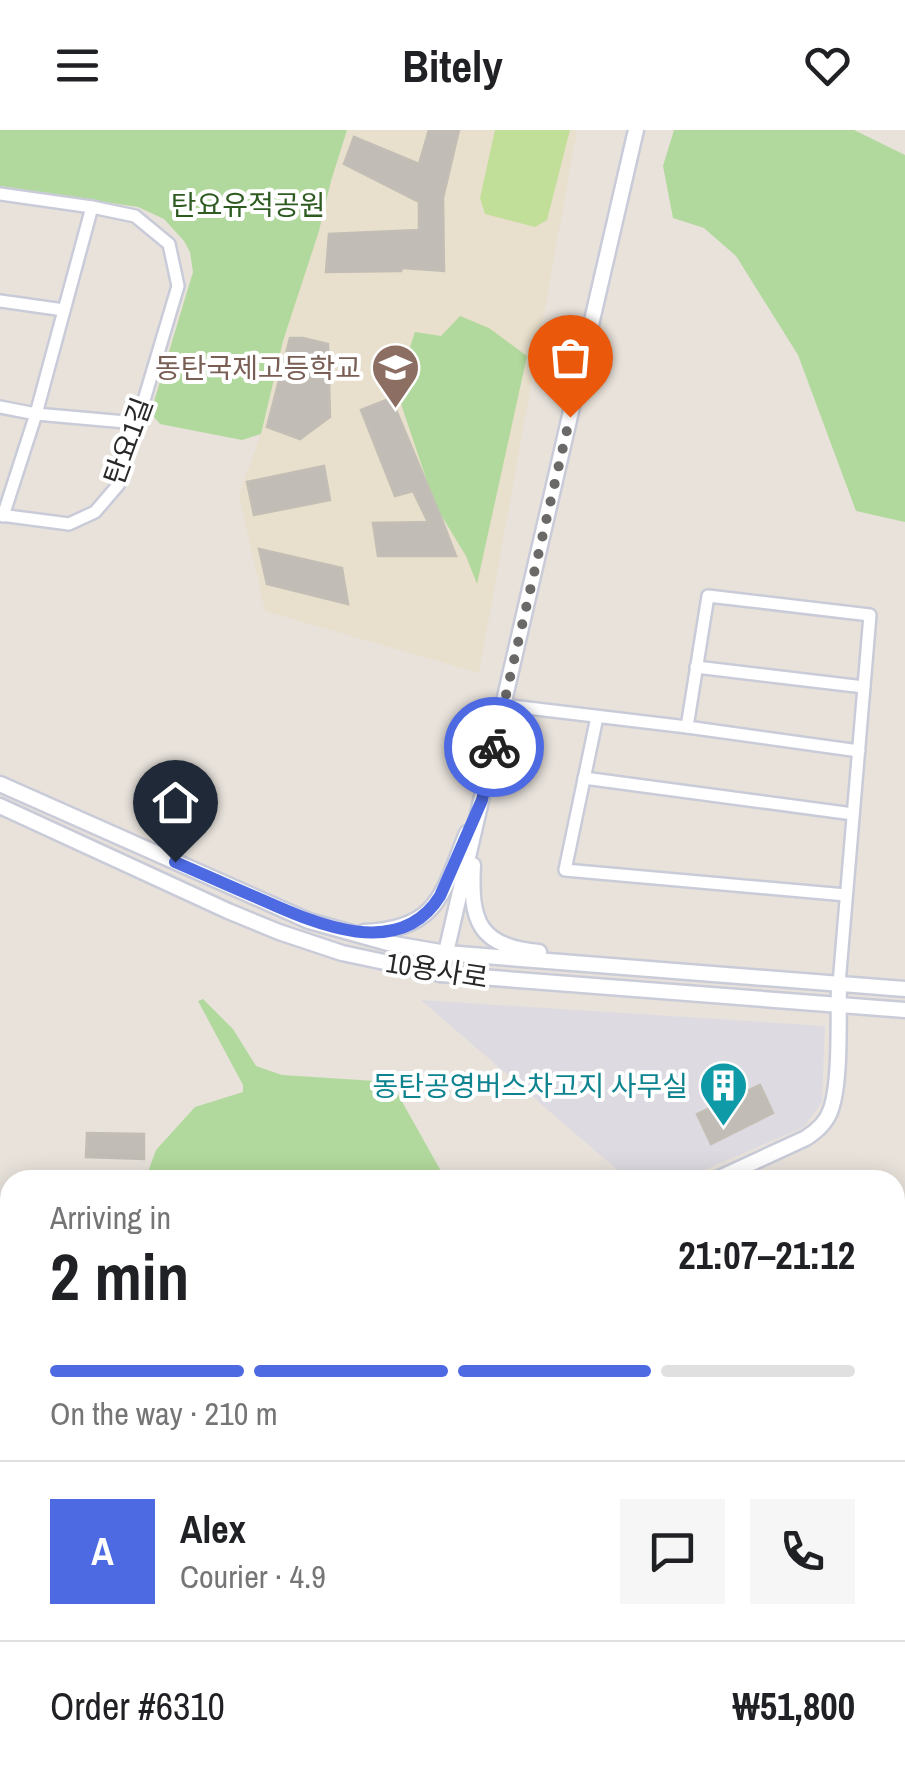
<!DOCTYPE html>
<html lang="en">
<head>
<meta charset="utf-8">
<style>
  :root { --surface:#fff; --page:#f6f6f6; --text:#202124; --muted:#757577; --line:#e0e0e0; --accent:#4d6ae3 }
  body { margin:0; font-family:"Archivo Narrow","Noto Sans KR",sans-serif; background:var(--page); color:var(--text); height:100vh; display:flex; flex-direction:column; font-size:38px; white-space:nowrap }
  * { box-sizing:border-box; margin:0 }
  p { font-size:32px; color:var(--muted) }
  .icon { flex:none; width:55px; height:55px; fill:none; stroke:currentColor; stroke-width:2; stroke-linecap:round; stroke-linejoin:round }
  .map { position:relative; flex:1; overflow:hidden }
  .panel { position:absolute; left:0px; top:1040px; width:905px; height:620px; display:flex; flex-direction:column; background:var(--surface); border-radius:30px 30px 0 0; box-shadow:0 5px 25px #0003 }
  .panel>* { flex:none }
  .pin { position:absolute; display:grid; place-items:center; width:85px; height:85px; color:#fff; margin:-102px -42px; border-radius:50% 50% 50% 0; rotate:-45deg; box-shadow:0 0 10px #0007 }
  .pin .icon { rotate:45deg }
  .courier { position:absolute; display:grid; place-items:center; width:100px; height:100px; margin:-50px; border:8px solid #4d6ae3; border-radius:50%; background:#fff; color:#222; box-shadow:0 2px 12px #0007 }
  .summary em { font-style:normal; font-weight:700 }
  .summary div { display:flex; flex-direction:column-reverse }
  .summary { display:flex; align-items:center; justify-content:space-between; height:170px; padding:0 50px }
  h1 { font-size:65px; font-weight:700; line-height:75px }
  .bar { display:grid; grid-template-columns:repeat(4,1fr); gap:15px 10px; align-content:center; height:120px; padding:0 50px }
  .bar i { height:12px; border-radius:8px; background:var(--line) }
  .bar .selected { background:var(--accent) }
  .bar p { grid-column:span 4 }
  .line { display:flex; align-items:center; gap:25px; padding:0 50px; border-top:2px solid var(--line) }
  .line div { flex:1 }
  .round { display:grid; place-items:center; flex:none; width:105px; height:105px; border-radius:0px; background:var(--page) }
  header { display:flex; justify-content:space-between; align-items:center; height:130px; padding:0 50px; background:var(--surface); font-size:45px; font-weight:700 }
  .map>svg:first-child { display:block }
</style>
</head>
<body>
<header><svg class="icon" aria-label="menu" viewBox="0 0 24 24"><path d="M4 6h16M4 12h16M4 18h16"/></svg>Bitely<svg class="icon" aria-label="heart" viewBox="0 0 24 24"><path d="M12 20l-8-8c-3-5 5-10 8-4 3-6 11-1 8 4z"/></svg></header>
<div class="map">
<svg width="905" height="1660" viewBox="0 0 905 1660">
  <rect width="100%" height="100%" fill="#e8e2db"/>
  <!-- industrial -->
  <path fill="#dddbe1" d="M421 870 825 896 822 972 804 997 681 1050H629Z"/>
  <!-- education -->
  <path fill="#e8dfcc" d="M347 0H577L479 543 265 481 239 365 261 304 283 211 319 101 331 51Z"/>
  <!-- green -->
  <g fill="#b2d99d">
    <path d="M0 0H347L331 51 319 101 283 211 261 304 242 310 160 294 154 287 152 278 193 142 190 122 184 111 164 89 138 77 0 56Z"/>
    <path d="M674 0H854L905 25V392L856 381 798 225 736 126 704 98 673 88 663 36Z"/>
    <path d="M460 186 489 198 527 226 477 454 466 426 435 375 396 259 415 202 441 206Z"/>
    <path d="M203 869 233 899 256 936 282 945 391 952 446 1050H150L149 1039 156 1020 195 977 243 962V955L198 871Z"/>
  </g>
  <!-- pitch -->
  <path fill="#c2df9a" d="M495 0H570L547 90 535 97 485 84 480 68Z"/>
  <!-- building -->
  <g fill="#c1bdb6" stroke="#c3beb5" stroke-width="2.5">
    <path d="M429 0H459L443 68 444 141 402 138 401 141 326 142 329 104 419 100V72L344 34 354 7 419 34Z"/>
    <path d="M290 208H303L328 214 330 287 300 309 267 297Z"/>
    <path d="M391 268 442 390 456 426H378L373 393 428 392 413 361 395 366 361 280Z"/>
    <path d="M324 336 330 370 254 385 247 352Z"/>
    <path d="M259 419 342 438 348 474 267 454Z"/>
    <path d="M760 955 773 983 711 1014 697 984Z"/>
    <path d="M87 1003 144 1004V1029L86 1027Z"/>
  </g>
  <g fill="none" stroke-linecap="round" stroke-linejoin="round">
    <defs>
      <g id="minor">
        <path d="M0 64 92 77 135 86 169 114 178 156 119 354 95 382 69 394 0 385"/>
        <path d="M0 171 64 180"/>
        <path d="M0 277 36 284 137 293"/>
        <path d="M3 386 36 284 92 77"/>
        <path d="M696 537 864 557"/>
        <path d="M503 575 687 597"/>
        <path d="M597 587 565 740 846 765"/>
        <path d="M584 648 853 684"/>
        <path d="M839 854 870 485 708 466 687 597 859 621"/>
        <path d="M895 1621 905 1623"/>
        <path d="M807 1660 815 1650"/>
      </g>
      <g id="tertiary">
        <path d="M0 654 309 791 388 813 446 823 905 859"/>
        <path d="M0 676 228 781 279 802 342 823 441 844 905 880"/>
        <path d="M473 735C470 790 478 817 539 822"/>
        <path d="M364 802C439 799 442 764 467 703"/>
        <path d="M441 844 636 0"/>
        <path d="M715 1050 806 1008C817 1001 827 992 831 979 841 950 838 887 839 854"/>
        <path d="M348 1650V1660"/>
      </g>
    </defs>
    <!-- minor casing -->
    <use href="#minor" stroke="#c9ccd8" stroke-width="16"/>
    <!-- tertiary casing -->
    <use href="#tertiary" stroke="#c9ccd8" stroke-width="19"/>
    <!-- minor -->
    <use href="#minor" stroke="#fff" stroke-width="11"/>
    <!-- tertiary -->
    <use href="#tertiary" stroke="#fff" stroke-width="14"/>
  </g>
  <g fill="none" stroke-linecap="round" stroke-linejoin="round">
    <!-- done -->
    <path stroke="#6b6967" stroke-width="10" stroke-dasharray="0 18" d="M494 617 570 287"/>
    <!-- route -->
    <path stroke="#4d6ae3" stroke-width="12" d="M175 732C203 744 231 757 260 769 314 793 399 832 440 766L482 670 494 617"/>
  </g>
  <!-- icons -->
  <defs>
    <symbol id="school-pin" viewBox="-11 -11 22 30"><path d="M0 17L-7.5 6A9.5 9.5 0 1 1 7.5 6Z" fill="#8d6e63" stroke="#fff"/><path d="M0-5L7-2L0 1L-7-2ZM-4 1L0 2.5L4 1V4Q0 6-4 4Z" fill="#fff"/></symbol>
    <symbol id="building-pin" viewBox="-11 -11 22 30"><path d="M0 17L-7.5 6A9.5 9.5 0 1 1 7.5 6Z" fill="#0f9aa8" stroke="#fff"/><path d="M-4-6H4V6H1V3H-1V6H-4ZM-2.5-4.3h1.7v1.8h-1.7ZM.8-4.3h1.7v1.8H.8ZM-2.5-1h1.7V.8h-1.7ZM.8-1h1.7V.8H.8Z" fill="#fff"/></symbol>
  </defs>
  <g fill-rule="evenodd">
    <use href="#school-pin" x="368" y="210" width="55" height="75"/>
    <use href="#building-pin" x="696" y="928" width="55" height="75"/>
  </g>
  <g text-anchor="middle" dominant-baseline="central" stroke-width="8" stroke-linejoin="round" paint-order="stroke">
    <!-- park labels -->
    <g font-size="28" fill="#2e5b21" stroke="#fff">
      <text x="248" y="75">탄요유적공원</text>
    </g>
    <!-- education labels -->
    <g font-size="28" fill="#785e54" stroke="#fff" text-anchor="end">
      <text x="361" y="238">동탄국제고등학교</text>
    </g>
    <!-- street labels -->
    <g font-size="28" fill="#282828" stroke="#fff">
      <text transform="translate(128 311) rotate(-70)">탄요1길</text>
      <text transform="translate(437 840) rotate(9)">10용사로</text>
    </g>
    <!-- culture labels -->
    <g font-size="28" fill="#0d838f" stroke="#fff" text-anchor="end">
      <text x="688" y="956">동탄공영버스차고지 사무실</text>
    </g>
  </g>
</svg>
<div class="pin" style="left:570px;top:287px;background:#ea580c"><svg class="icon" aria-label="bag" viewBox="0 0 24 24"><path d="M5 8h14l-1 12H6zM9 8a3 3 0 0 1 6 0"/></svg></div>
<div class="pin" style="left:175px;top:732px;background:#1f2937"><svg class="icon" aria-label="home" viewBox="0 0 24 24"><path d="M3 11l9-7 9 7M6 9v11h12V9"/></svg></div>
<div class="courier" style="left:494px;top:617px"><svg class="icon" aria-label="bike" viewBox="0 0 24 24"><circle cx="6" cy="16" r="4"/><circle cx="18" cy="16" r="4"/><path d="M6 16l4-8h5l3 8M10 8l3 8H6M13 5h3"/></svg></div>
<section class="panel">
<div class="summary"><div><h1>2 min</h1><p>Arriving in</p></div><em>21:07–21:12</em></div>
<div class="bar"><i class="selected"></i><i class="selected"></i><i class="selected"></i><i></i><p>On the way · 210 m</p></div>
<div class="line" style="height:180px"><b class="round" style="background:var(--accent);color:#fff">A</b><div><b>Alex</b><p>Courier · 4.9</p></div><a class="round"><svg class="icon" aria-label="chat" viewBox="0 0 24 24"><path d="M4 5h16v11H9l-5 4z"/></svg></a><a class="round"><svg class="icon" aria-label="phone" viewBox="0 0 24 24"><path d="M5 4h4l2 5-3 2q2 4 5 5l2-3 5 2v4C11 20 4 13 5 4z"/></svg></a></div>
<div class="line" style="height:130px"><div>Order #6310</div><b>₩51,800</b></div>
</section>
</div>
</body>
</html>
